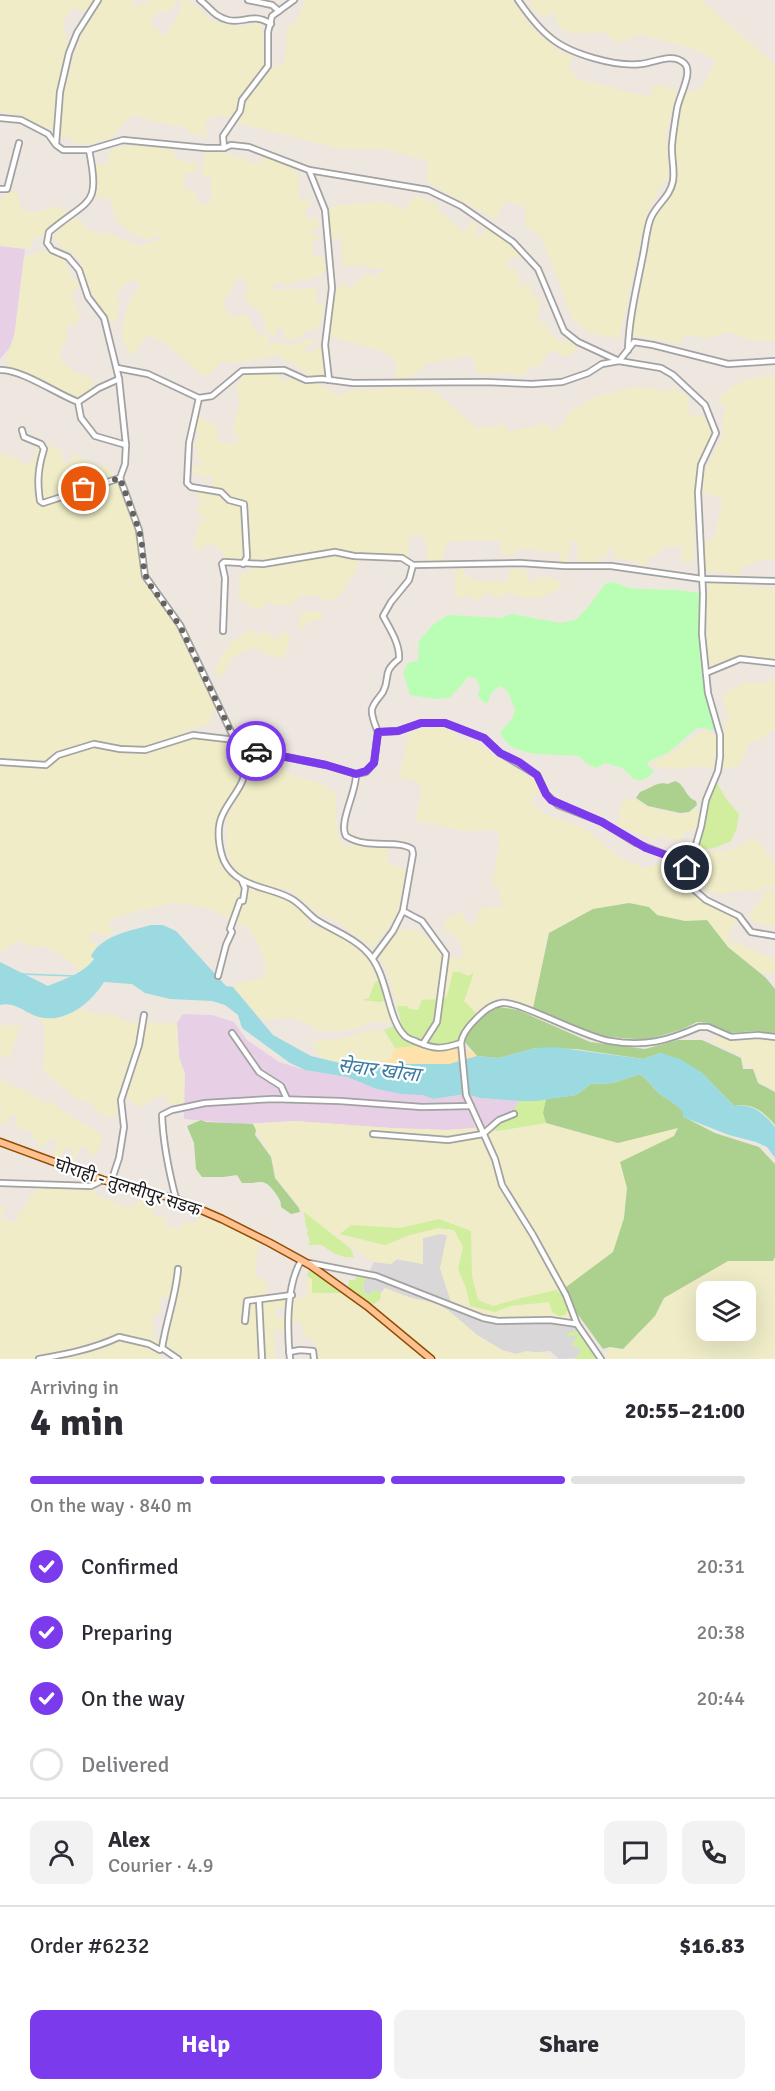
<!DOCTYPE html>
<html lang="en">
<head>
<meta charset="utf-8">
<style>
  :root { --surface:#fff; --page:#f2f2f3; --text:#2b2b33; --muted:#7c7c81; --line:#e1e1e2; --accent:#7c3aed }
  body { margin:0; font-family:Signika,"Noto Sans Devanagari",sans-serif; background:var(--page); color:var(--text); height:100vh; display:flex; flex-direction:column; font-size:22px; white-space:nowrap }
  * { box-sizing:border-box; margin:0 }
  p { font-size:20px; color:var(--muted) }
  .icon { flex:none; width:33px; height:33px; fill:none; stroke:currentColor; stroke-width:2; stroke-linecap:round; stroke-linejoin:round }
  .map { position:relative; height:1359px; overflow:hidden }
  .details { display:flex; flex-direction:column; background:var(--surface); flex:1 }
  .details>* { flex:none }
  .controls { position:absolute; left:696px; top:1281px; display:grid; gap:12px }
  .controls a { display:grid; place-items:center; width:60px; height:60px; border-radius:12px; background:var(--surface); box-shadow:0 6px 24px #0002; font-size:30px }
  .pin { position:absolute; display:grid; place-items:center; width:51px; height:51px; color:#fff; margin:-26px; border:3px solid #fff; border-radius:50%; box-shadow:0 2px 6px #0007 }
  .courier { position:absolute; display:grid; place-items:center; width:60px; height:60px; margin:-30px; border:4px solid #7c3aed; border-radius:50%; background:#fff; color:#222; box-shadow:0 2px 8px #0007 }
  .head em { font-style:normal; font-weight:700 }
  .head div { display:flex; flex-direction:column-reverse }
  .head { display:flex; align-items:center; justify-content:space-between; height:102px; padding:0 30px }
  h1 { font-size:39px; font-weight:700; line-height:45px }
  .bar { display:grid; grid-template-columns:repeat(4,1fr); gap:9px 6px; align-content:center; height:72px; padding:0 30px }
  .bar i { height:8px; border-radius:4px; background:var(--line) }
  .bar .on { background:var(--accent) }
  .bar p { grid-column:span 4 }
  .line { display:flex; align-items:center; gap:15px; padding:0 30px; border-top:2px solid var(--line) }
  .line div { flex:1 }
  .round { display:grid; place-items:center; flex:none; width:63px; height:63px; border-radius:12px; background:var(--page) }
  ol { padding:0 30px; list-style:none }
  li { display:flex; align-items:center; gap:18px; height:66px }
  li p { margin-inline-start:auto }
  li .icon { padding:6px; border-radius:50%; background:var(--accent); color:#fff; stroke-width:4 }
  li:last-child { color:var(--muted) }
  li i { width:33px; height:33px; border:3px solid var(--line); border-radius:50% }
  .action { display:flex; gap:12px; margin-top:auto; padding:12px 30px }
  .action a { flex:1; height:69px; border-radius:12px; background:var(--accent); color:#fff; font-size:24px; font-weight:700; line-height:69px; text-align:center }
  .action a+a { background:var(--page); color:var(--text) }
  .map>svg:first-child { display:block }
</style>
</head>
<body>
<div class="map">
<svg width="775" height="1359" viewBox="0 0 775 1359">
  <rect width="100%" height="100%" fill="#eee7df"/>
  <!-- residential -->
  <path fill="#d9d7d8" d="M440 1234 448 1235 440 1268 451 1302 497 1321 524 1318 570 1321 585 1341 581 1358 559 1359 550 1351 516 1354 502 1350 477 1335 449 1311 436 1303 411 1298 385 1288 381 1293 373 1290 369 1295 364 1292 363 1284 374 1262 391 1264 397 1259 423 1264V1238Z"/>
  <!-- industrial -->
  <g fill="#e7d0e6">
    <path d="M0 246 25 249 15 332 10 347 0 359Z"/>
    <path d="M183 1014 212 1015 234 1022 247 1040 279 1062 305 1070 347 1077 378 1089 424 1095 433 1099 466 1094 480 1098 519 1101 514 1112 481 1128 467 1098 475 1128 447 1130 391 1128 294 1121 241 1124 184 1119 185 1074 179 1057 177 1023Z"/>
  </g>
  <!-- farmland -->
  <g fill="#efecc7" fill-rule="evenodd">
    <path d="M0 0H95L90 11 72 9 63 21 67 40 71 46 66 56 55 129 45 128 22 115 0 112Z"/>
    <path d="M101 0H132L133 5 139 7 142 4H147L148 0H177L175 6 168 12H156V15H152V27L158 28 159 35 168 33 179 13 181 7 180 0 192 2 207 17 215 22 240 27 258 23 261 25 264 44V67L242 97 238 107 230 118 217 115 206 120 205 125 208 137 206 139 201 133 193 135 185 127 151 121 137 115 131 116 111 138 94 143 73 145 74 138 60 136 64 92 79 39Z"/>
    <path d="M305 0H512L530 24 543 38 562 53 575 56 568 63V68L579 80 612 87 622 91 652 96 654 85 677 89 666 136 669 180 663 181 646 217 619 339 592 334 572 319 557 276 540 235 525 226 526 207 505 201 496 220 427 182 428 161 387 149H341L238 123 246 98 262 83 270 68 285 62 287 28 298 19Z"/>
    <path d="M530 0H701L775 64V341L749 340 728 332 708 338 686 335 680 344 632 335 655 214 674 187 673 134 685 89 691 92 702 87 716 61 696 50 640 34 618 43 603 32 574 34 560 28 552 11 545 18 531 8Z"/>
    <path d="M126 145 173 149 176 158 190 163 197 162V172H186L183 188 196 192 197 204 208 205 211 203V177L202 176 205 152 226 151 228 156 244 157 251 164 260 162 266 154 297 171 300 199 310 201V206L305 209 307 218 318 219 319 224 317 229 312 231V236H320V239L313 240 312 250 316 257H324L325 272 314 278 294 282 290 285 286 286 284 282 277 283 272 286 271 290 310 288 317 289 316 303 324 304 321 321 318 329 308 331 299 337 291 340 282 337 285 329 279 327 273 337 266 330 263 315 247 301 244 294 247 291V283L241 276H239L223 303 232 318 246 314 258 335 265 334 269 337 268 343 271 345 277 342 287 345 294 344 314 338 312 344 304 349 309 354 322 344 326 372 320 376H311L290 361 283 360 279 354 247 362H222L208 376 204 377 167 344 148 336 139 345 134 354 130 353 122 340 124 320 130 299 138 289 139 284 135 281 130 280 121 287 116 297 120 305 117 311 118 321 110 322 90 291 80 261 75 255 60 246 53 236 75 216 89 231 99 234H111L137 246 161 240 160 236 148 239 132 234 115 219 112 200 96 196 98 184 95 165 109 163V151Z"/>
    <path d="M8 191H15L18 193 21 211 41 212 53 206 70 212 45 235 34 238 29 249 0 246V199Z"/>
    <path d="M415 196 423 199 427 198 426 202 437 203 439 210 464 233 473 220 478 225 475 236 481 237 486 229 511 244 520 256 511 259 505 265 510 270 513 267 521 280 516 287 532 284 531 289 534 298 539 299 542 305 538 308 540 313 536 316 542 323H545L550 334 555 336 560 344 566 339 577 347 574 352 568 356H563L553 350 544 357 541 367H531L521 377 510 373 484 375 476 373 473 357 467 356 429 363 408 378H395L396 362 391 357 382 351 328 336 329 320 338 286 343 283 347 287 353 286 365 274 377 276 381 272H387L382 268 373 269 363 265 343 266 341 238 331 239 329 208 338 205 382 202 399 207 403 211Z"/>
    <path d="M42 251 63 257 71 278 78 281 79 286 71 293 75 305 80 314 77 325H67L65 345 61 348 60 360 74 372 88 377 93 381 92 388 78 399 7 367 8 352 14 338 24 257Z"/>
    <path d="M245 374H280L279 379 288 381 290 376 298 378 327 388 338 396 356 389 376 390 389 387 433 391 438 393 473 426 478 428 506 425 508 432 545 424 554 431 563 424 571 410 586 403 599 394H611L614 391 638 387 667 391 673 387 687 396 690 415H696L710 421 714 429 713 437 701 454 699 462 694 495V562H680L684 547H661V553L652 556 648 560 645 569 639 567V563L624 559H613L614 548 609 547 605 558 598 557 596 563 588 564 577 560 578 542 574 540 570 544V553L567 555 566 564 559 565V552L554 551 553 553 522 548 516 549 513 556 505 555 502 553 500 541 487 540 452 541 446 544 442 561H427V544L424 537 412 535 409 537 408 558 359 555 357 569 338 598 329 601 317 596 301 595 290 606 265 603V608L255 609 240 599 238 594 241 573 250 572 248 561 226 559 218 546 212 545 207 544 199 552 195 549 194 542 200 521H206V517L201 516 197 511 201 503 197 492 204 491 218 494 220 490 211 488 213 476 207 474 206 478 189 471 190 467 200 466 201 461 193 456 197 455 198 449 191 445V443H196L199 434 195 431 197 417 204 418 207 422 216 426 218 429 217 442 237 444 238 438 233 432 239 404 237 386Z"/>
    <path d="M775 375V560L767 559 742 566 740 575 705 570 701 545 715 536 722 497 703 493 704 473 721 440 725 407 717 400 730 388 749 379Z"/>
    <path d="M36 440 64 452V453L60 457 64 462 69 464 73 454 95 465 106 468 109 466 111 476 122 481 126 489 142 532 147 577 177 620 220 710 213 711 209 724 189 729 187 732 197 737 237 742 244 752 245 776 225 809 219 835 222 838 225 861 245 885 290 897 307 915 311 927 317 928 325 924 334 927 363 946 374 956 382 976 369 998 364 1000 380 1002 386 1000 395 1021 391 1023 373 1022 354 1029 333 1032 328 1029V1031L319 1032 311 1025 291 1017 266 1020 257 1015 233 987 240 983 266 977 265 961 256 939 249 929 214 911 202 907 172 903 122 915 108 921 113 932 106 936 92 931 89 934V939L97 945 91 955 95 959 84 969H78L67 959 43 946H30L16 941 0 952V453L19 459 24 465 31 463 37 453 33 445Z"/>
    <path d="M464 569V573L469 578 475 581 507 582 510 569 526 570 527 581 534 582 538 577 556 579 561 584V588L537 598 518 597 508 592 498 598 494 597 490 592 476 601 471 599 470 594 461 598 455 595V570Z"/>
    <path d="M708 581 775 589V659L742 656 715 665 710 664 706 628Z"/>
    <path d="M302 612H324L322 616 316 621 312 620 297 632Z"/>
    <path d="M252 629 260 638 263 629 274 638H279L285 632 291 636 284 657 275 658 256 648 249 649 233 657 219 679 216 676V666L231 642Z"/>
    <path d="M770 680 775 681V731L768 732 763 739 750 742 741 762 735 768H723V735L728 715 722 696 743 682 760 684Z"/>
    <path d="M438 727 447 729 463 739 480 744 491 754 536 781 538 789 537 794 532 798 533 804 544 813 584 828 621 859 645 868 655 865 668 864 674 866 687 887 697 897 737 917 728 936V947L707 920 685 921 656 915 639 904 629 903 593 909 548 933 533 1008 501 996 476 1013 464 1001 473 973 469 977 451 981 447 996 442 999 422 1000 418 1010 410 1009 407 1006H397L388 974 380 958 383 949 398 930 404 929 420 931 443 954 457 959 463 956 462 949 458 939 451 933H445L444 920 462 912 468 924 473 926 480 909 505 906 499 895 500 888 492 886 499 846 498 833 495 830 466 831 418 821 416 818 422 786 416 781 402 778 398 774 403 763 409 732Z"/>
    <path d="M705 730 718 738 713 768 695 767 670 769 654 766 653 763 675 751 698 733Z"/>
    <path d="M255 754 285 761V772L298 778 319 782 336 794V817L339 839 344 847 353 844 388 849V863L406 869 398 914 373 948 334 920 317 913 292 892 242 878 227 857 226 821 234 804 248 780 249 756Z"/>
    <path d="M628 798 639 801 646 807 662 811 684 815 696 810 701 813 696 829 686 832 680 840 671 839 664 836 652 839 618 826 621 804Z"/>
    <path d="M751 838 760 843 775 865V890L768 886 763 887 757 893 754 890H745L719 894 709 891 697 881 691 868 699 854 735 849Z"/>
    <path d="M768 890 775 893V927L759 924 750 919 751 911 761 901 764 892Z"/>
    <path d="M730 941 738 943 765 956 775 958V974L754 972 730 953Z"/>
    <path d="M78 1008 91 1013 116 1016 127 1022 177 1023 179 1057 185 1074 183 1104H167V1097L165 1096 155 1097 142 1107 134 1104 128 1097H117L120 1108 116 1111 117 1117 104 1116 97 1111 90 1102 75 1098 44 1071 43 1063 45 1054 44 1040 45 1028 39 1017 54 1019 73 1013Z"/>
    <path d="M14 1025 20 1026 11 1054 7 1058 0 1056V1026Z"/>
    <path d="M384 1030 395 1048 391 1059 369 1063 344 1064 321 1059 311 1042 355 1036 361 1032Z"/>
    <path d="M713 1037 775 1041V1089L760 1083 753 1066 745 1067 741 1055 712 1042Z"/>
    <path d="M0 1080 18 1089H23L41 1101 54 1103 74 1119 88 1126 100 1134 102 1139 96 1155 90 1156 87 1148 83 1146 80 1148 75 1160 72 1157 74 1150 65 1147 59 1161 52 1159 58 1140 49 1138 43 1149 37 1146 38 1140 32 1139 33 1133 15 1127 18 1117 10 1114 5 1126 1 1123Z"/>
    <path d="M294 1121 391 1128 447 1130 475 1128 497 1131 546 1123 618 1143 678 1127 674 1136 620 1162 627 1188 624 1218 613 1252 567 1287 576 1312 570 1321 524 1318 497 1321 460 1308 451 1302 440 1268 447 1235 440 1234 423 1238V1264L397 1259 391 1264 374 1262 333 1236 304 1212 276 1178 271 1157 253 1124ZM439 1220 471 1231 472 1276 478 1300 493 1306 521 1298H566L534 1304 510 1306 495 1312 470 1306 466 1288 458 1269 463 1247 455 1230 438 1228 410 1235 385 1245 352 1238 340 1234 377 1227 400 1228Z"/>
    <path d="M39 1187 51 1189 94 1187 96 1195 128 1208 142 1200 155 1201 152 1215 166 1218 165 1227 181 1229 182 1222 195 1224 198 1215 201 1218 223 1224 259 1240 255 1275 267 1282V1298L273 1302 289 1297 288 1307 275 1308 276 1318 288 1317 286 1331 274 1330 276 1359H180L165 1346 182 1266 178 1265 171 1298 162 1296 158 1315 154 1314 152 1318 154 1336 156 1340 161 1343 159 1349 118 1336 80 1350 56 1355H40L36 1359H0V1205L5 1207 1 1220 17 1222 18 1213 25 1208 30 1196Z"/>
    <path d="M775 1257V1359H606L605 1357 610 1347 623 1349 655 1316 664 1298 728 1261H773ZM706 1292H746V1330H706Z"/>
    <path d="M307 1276 312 1279 322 1294 342 1293 361 1305 428 1359H317L316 1341 304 1337 301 1322H292L291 1320 294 1296 298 1298H306Z"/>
    <path d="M385 1288 411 1298 436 1303 449 1311 477 1335 502 1350 516 1354 526 1351 545 1353 553 1359H436L384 1317 375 1303 380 1300 381 1293Z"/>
    <path d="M119 1338 151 1346 162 1352 161 1359H48L101 1347Z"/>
  </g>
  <!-- grass -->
  <g fill="#d1ee9e">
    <path d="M716 781 726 799 739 814 737 828 731 841C720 846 708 852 696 848 704 826 708 803 716 781Z"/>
    <path d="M453 972H459L469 976 474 972 464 1001 476 1013 456 1043 395 1048 384 1030 401 1023 397 1006H407L410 1009 418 1010 422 1000 442 999 447 996Z"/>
    <path d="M379 979 384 985 386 1000 380 1002 362 1000 369 998 374 984Z"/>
    <path d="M546 1099 543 1113 546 1123 497 1131 481 1128 513 1112 519 1101Z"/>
    <path d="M304 1212 351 1249 354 1257C341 1258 332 1253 322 1245H308L310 1241 307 1234 308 1230 306 1227Z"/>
    <path d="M439 1219 471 1231 472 1276 478 1300 493 1306 521 1298 556 1290 566 1298 569 1309 565 1315 559 1316 552 1312 549 1302 510 1306 495 1312 470 1306 466 1288 458 1269 463 1247 454 1230 438 1228 410 1235 385 1245 340 1234 351 1225 400 1228Z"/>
    <path d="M309 1270 314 1272 342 1293H312V1279L307 1276Z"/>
    <path d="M357 1275 367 1278 363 1284 364 1292 369 1295 373 1290 381 1293 380 1300 372 1305 348 1288 349 1280H355Z"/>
    <path d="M582 1328 601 1359H575L582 1349 571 1345 578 1337 564 1335Z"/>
  </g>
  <!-- forest -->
  <g fill="#acd18f">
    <path d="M675 781C685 784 685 797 696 801L697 805 689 812 680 813 648 806 636 798 640 792C650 789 657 781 668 784Z"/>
    <path d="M629 903 649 907 657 915 685 921 707 920 728 947 766 978 775 989V1034L756 1031 729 1033 707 1023 697 1022 683 1029 647 1040 609 1037 584 1030 533 1008 549 933 593 909Z"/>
    <path d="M494 1006 518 1010 590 1042 645 1049 678 1040H702L741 1058 743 1069H753L758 1083 775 1092V1125C763 1111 753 1103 734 1106L701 1072 661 1053 643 1059 576 1049 536 1048 499 1058 477 1056 463 1040 473 1025Z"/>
    <path d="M640 1074C649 1080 653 1089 660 1094 668 1100 676 1104 684 1112V1117L715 1133 759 1147 775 1164V1257L773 1261H728L664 1298 655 1316 623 1349 610 1347 603 1349 576 1312 566 1287 613 1252 624 1218 627 1188 620 1162 674 1136 678 1128 618 1143 546 1123 543 1113 546 1099 576 1095 591 1084 613 1083Z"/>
    <path d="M201 1120 206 1122 253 1124 256 1130 255 1135 271 1157 275 1178 299 1208 300 1212 291 1214 281 1207C281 1201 280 1200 276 1194 263 1176 262 1184 242 1183L237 1175 223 1177H202L196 1169 194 1143 187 1126Z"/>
  </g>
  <!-- sand -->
  <path fill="#ffe2ab" d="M456 1043 477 1056 449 1064 369 1063 391 1059 395 1048Z"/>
  <!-- park -->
  <path fill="#bafeb5" d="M614 582 629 588 641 589 677 590 700 593 699 637 707 703 717 732 704 728H697L669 752 648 762V766L654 770 650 776 641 781 634 779 622 768 605 763 597 768 587 764 579 756C554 753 510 760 500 732L512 719 515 709 508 692 501 686 492 692 488 702 485 704 478 696 480 688 476 678 468 677 451 697 437 699 410 695 403 672 408 663 418 661 419 641 434 624 448 615 501 618 512 614 560 623 576 620 588 607 605 584Z"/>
  <!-- water -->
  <path fill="#9adae0" d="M151 925H163L176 931 226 986 233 987 273 1035 311 1056 344 1064H449L477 1056 499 1058 536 1048 554 1047 643 1059 661 1053 680 1059 701 1072 734 1106C753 1103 763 1113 775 1127V1158L767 1147 756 1142 729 1135 683 1117V1112C676 1104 668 1100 660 1094 653 1089 649 1080 640 1074L613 1083 591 1084 576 1095 537 1101H519L480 1098 466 1094 433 1099 423 1095 402 1094 377 1089 347 1077 305 1070 290 1063 242 1028 238 1015 225 1005 212 1001 170 999 145 993 132 984 104 982C91 1003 65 1024 39 1017 24 1013 16 1001 0 1005V962L48 986C64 979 83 974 94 959L91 956C102 935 130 931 151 925Z"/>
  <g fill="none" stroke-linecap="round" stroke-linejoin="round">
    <!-- stream -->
    <path stroke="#9adae0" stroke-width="1.5" d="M22 974 74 976"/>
    <defs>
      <g id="minor">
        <path d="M200 0C211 8 213 16 228 20 244 24 252 12 271 24"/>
        <path d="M248 0 272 5 279 11"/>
        <path d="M518 0C527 13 538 28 551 38 570 54 616 67 641 64 654 63 672 52 684 63 694 71 679 96 677 109 675 121 673 133 672 145 671 157 675 169 673 181 670 198 655 205 650 220 646 232 645 247 642 260 636 290 629 319 628 350"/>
        <path d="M0 118 21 120 48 134 56 145 63 150H89L123 140 206 148H224L231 145 249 147 309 170 428 190 461 206 513 242 538 269 564 331 578 342 619 361 661 368 673 375 705 405 716 433 701 465 698 492 703 594 702 634 708 693 720 735V757L718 771 706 800 701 827 693 855 687 868V877L692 888 698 893 706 900 739 916 751 932 775 936"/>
        <path d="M56 144 60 92 69 53 77 33 98 0"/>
        <path d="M224 148 223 136 240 111 242 100 268 66V32L272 16 294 0"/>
        <path d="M89 150C101 208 89 198 49 232L47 243 52 250 68 257 79 270 88 297 104 318 119 379 126 445 125 464 120 478 139 530 145 576 180 625 244 759C250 783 230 796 222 816 216 829 219 849 224 861 237 888 268 886 290 898 300 903 306 912 315 919 331 930 350 935 365 950 389 972 386 1018 405 1036 408 1039 413 1040 417 1042 436 1050 442 1049 461 1043L466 1095 495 1159 502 1185 533 1235 566 1295 577 1324"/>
        <path d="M309 170 325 210 332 288 325 345 329 380"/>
        <path d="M0 189H7L19 143"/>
        <path d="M117 368 148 374 199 398 212 396 242 371 284 370 306 380 322 379 353 383 485 382 532 384 562 382 588 373 602 364 619 361 634 342 653 345 728 364 775 361"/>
        <path d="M0 370C21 369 57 394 78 402L99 388 119 379"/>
        <path d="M199 398 189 443 187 483 191 487 221 492 229 500 244 504 247 557 243 564"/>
        <path d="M78 402 81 418 95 436 126 445"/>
        <path d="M22 430 24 437 41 444 44 449C38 468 37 482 40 501L43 503 120 478"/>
        <path d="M223 631 225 578 222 564 224 562 263 564 335 552 354 556 402 558 413 565"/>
        <path d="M706 673 740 659 775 663"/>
        <path d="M378 732C375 725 371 716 372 709 374 702 379 698 383 692 391 677 381 673 399 659 400 644 390 629 383 616L391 602 409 580 413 565 520 563 565 566H611L702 579 775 581"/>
        <path d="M0 762 46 765 58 755 94 744 120 749 145 750 193 735 235 740 256 751 326 765 356 774 366 772 374 763 378 732 398 731 421 723H445L484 738 500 753 537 775 546 794 558 805 602 822 636 843 674 858 687 868"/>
        <path d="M356 774C357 791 338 823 346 836 367 850 397 839 412 849L413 854 403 911 393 931 373 958"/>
        <path d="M403 911 422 921 446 954 437 1022 423 1044"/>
        <path d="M218 976 226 945 232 932 230 929 240 901H243L245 888 242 881"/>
        <path d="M232 1033 259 1072 281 1086 287 1099"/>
        <path d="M461 1043C462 1034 468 1027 475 1020 483 1012 490 1005 501 1003 518 1000 583 1037 610 1041 645 1047 667 1041 699 1027H708L731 1037 758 1035 775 1037"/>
        <path d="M373 1134 448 1140 483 1134 499 1120 514 1114"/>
        <path d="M111 1182 119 1158 124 1127 121 1100 139 1045 144 1015"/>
        <path d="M0 1183 91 1186 103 1180"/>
        <path d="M176 1199C169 1172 163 1143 162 1115L172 1110 205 1103 273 1099 340 1101 422 1107 471 1106"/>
        <path d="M309 1263 376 1276 483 1318 498 1321 550 1320 577 1324 601 1359"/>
        <path d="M259 1300 262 1359"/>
        <path d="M245 1321 247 1301 292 1295"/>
        <path d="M289 1352 300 1350 313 1351 314 1359"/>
        <path d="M39 1359C67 1354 93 1349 119 1337L149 1344 160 1350 162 1348"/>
        <path d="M178 1359 162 1348C166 1321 176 1296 178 1269"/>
        <path d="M290 1359C287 1330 286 1286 301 1261"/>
      </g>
      <path id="major" d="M0 1142 103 1180 176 1199 222 1219 270 1243 310 1265 367 1306 431 1359"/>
    </defs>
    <!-- minor casing -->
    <use href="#minor" stroke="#a2a2a2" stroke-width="8"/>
    <!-- major casing -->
    <use href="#major" stroke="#914d00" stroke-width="9"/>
    <!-- minor -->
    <use href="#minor" stroke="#fff" stroke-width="4.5"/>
    <!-- major -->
    <use href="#major" stroke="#ffc192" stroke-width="6"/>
  </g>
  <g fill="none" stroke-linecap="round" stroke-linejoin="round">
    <!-- done -->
    <path stroke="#656260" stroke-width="6" stroke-dasharray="0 10.8" d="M84 489 120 478 139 530 142 545 144 571 148 582 180 626 235 740 256 751"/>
    <!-- route -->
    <path stroke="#7c3aed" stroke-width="8" d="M256 751 326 765 356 774 366 771 374 763 378 732 398 731 421 723H445L484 738 500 753 519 762 537 775 546 794 551 800 602 822 646 848 674 858 687 868"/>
  </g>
  <g text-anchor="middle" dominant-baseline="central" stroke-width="4.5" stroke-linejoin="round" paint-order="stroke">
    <!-- street labels -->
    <g font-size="18" fill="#1b1b1b" stroke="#fff">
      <text transform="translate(128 1187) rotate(18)">घोराही - तुलसीपुर सडक</text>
    </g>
    <!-- water labels -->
    <g font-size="20" font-style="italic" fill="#3b7ca1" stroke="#fff">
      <text transform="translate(379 1070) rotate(7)">सेवार खोला</text>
    </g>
  </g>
</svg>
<div class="controls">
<a><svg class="icon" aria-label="layers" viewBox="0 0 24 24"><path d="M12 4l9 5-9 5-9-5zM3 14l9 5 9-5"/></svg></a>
</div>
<div class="pin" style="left:84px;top:489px;background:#ea580c"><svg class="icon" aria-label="bag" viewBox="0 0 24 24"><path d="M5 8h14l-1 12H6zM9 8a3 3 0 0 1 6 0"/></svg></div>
<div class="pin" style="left:687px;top:868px;background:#1f2937"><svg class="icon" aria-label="home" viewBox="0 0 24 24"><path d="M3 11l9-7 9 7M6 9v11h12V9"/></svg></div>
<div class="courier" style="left:256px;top:751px"><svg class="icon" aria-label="car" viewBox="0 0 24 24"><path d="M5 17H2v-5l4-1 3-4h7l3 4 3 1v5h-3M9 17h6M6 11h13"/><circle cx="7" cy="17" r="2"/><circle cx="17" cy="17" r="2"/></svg></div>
</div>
<section class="details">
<div class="head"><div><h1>4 min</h1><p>Arriving in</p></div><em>20:55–21:00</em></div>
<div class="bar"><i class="on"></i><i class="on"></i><i class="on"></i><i></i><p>On the way · 840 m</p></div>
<ol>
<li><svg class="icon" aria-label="check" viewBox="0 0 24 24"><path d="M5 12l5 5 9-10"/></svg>Confirmed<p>20:31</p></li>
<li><svg class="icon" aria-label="check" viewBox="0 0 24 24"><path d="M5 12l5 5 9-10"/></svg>Preparing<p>20:38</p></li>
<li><svg class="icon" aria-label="check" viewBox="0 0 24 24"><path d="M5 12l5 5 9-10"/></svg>On the way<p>20:44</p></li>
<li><i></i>Delivered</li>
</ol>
<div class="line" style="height:108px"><a class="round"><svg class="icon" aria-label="person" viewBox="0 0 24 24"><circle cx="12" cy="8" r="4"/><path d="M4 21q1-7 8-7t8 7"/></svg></a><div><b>Alex</b><p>Courier · 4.9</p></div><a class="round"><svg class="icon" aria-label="chat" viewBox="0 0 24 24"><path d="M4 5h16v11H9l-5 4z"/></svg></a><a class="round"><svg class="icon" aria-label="phone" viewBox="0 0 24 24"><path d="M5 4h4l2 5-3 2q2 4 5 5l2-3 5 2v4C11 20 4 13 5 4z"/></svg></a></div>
<div class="line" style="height:78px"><div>Order #6232</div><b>$16.83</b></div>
<div class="action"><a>Help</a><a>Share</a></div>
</section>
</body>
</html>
